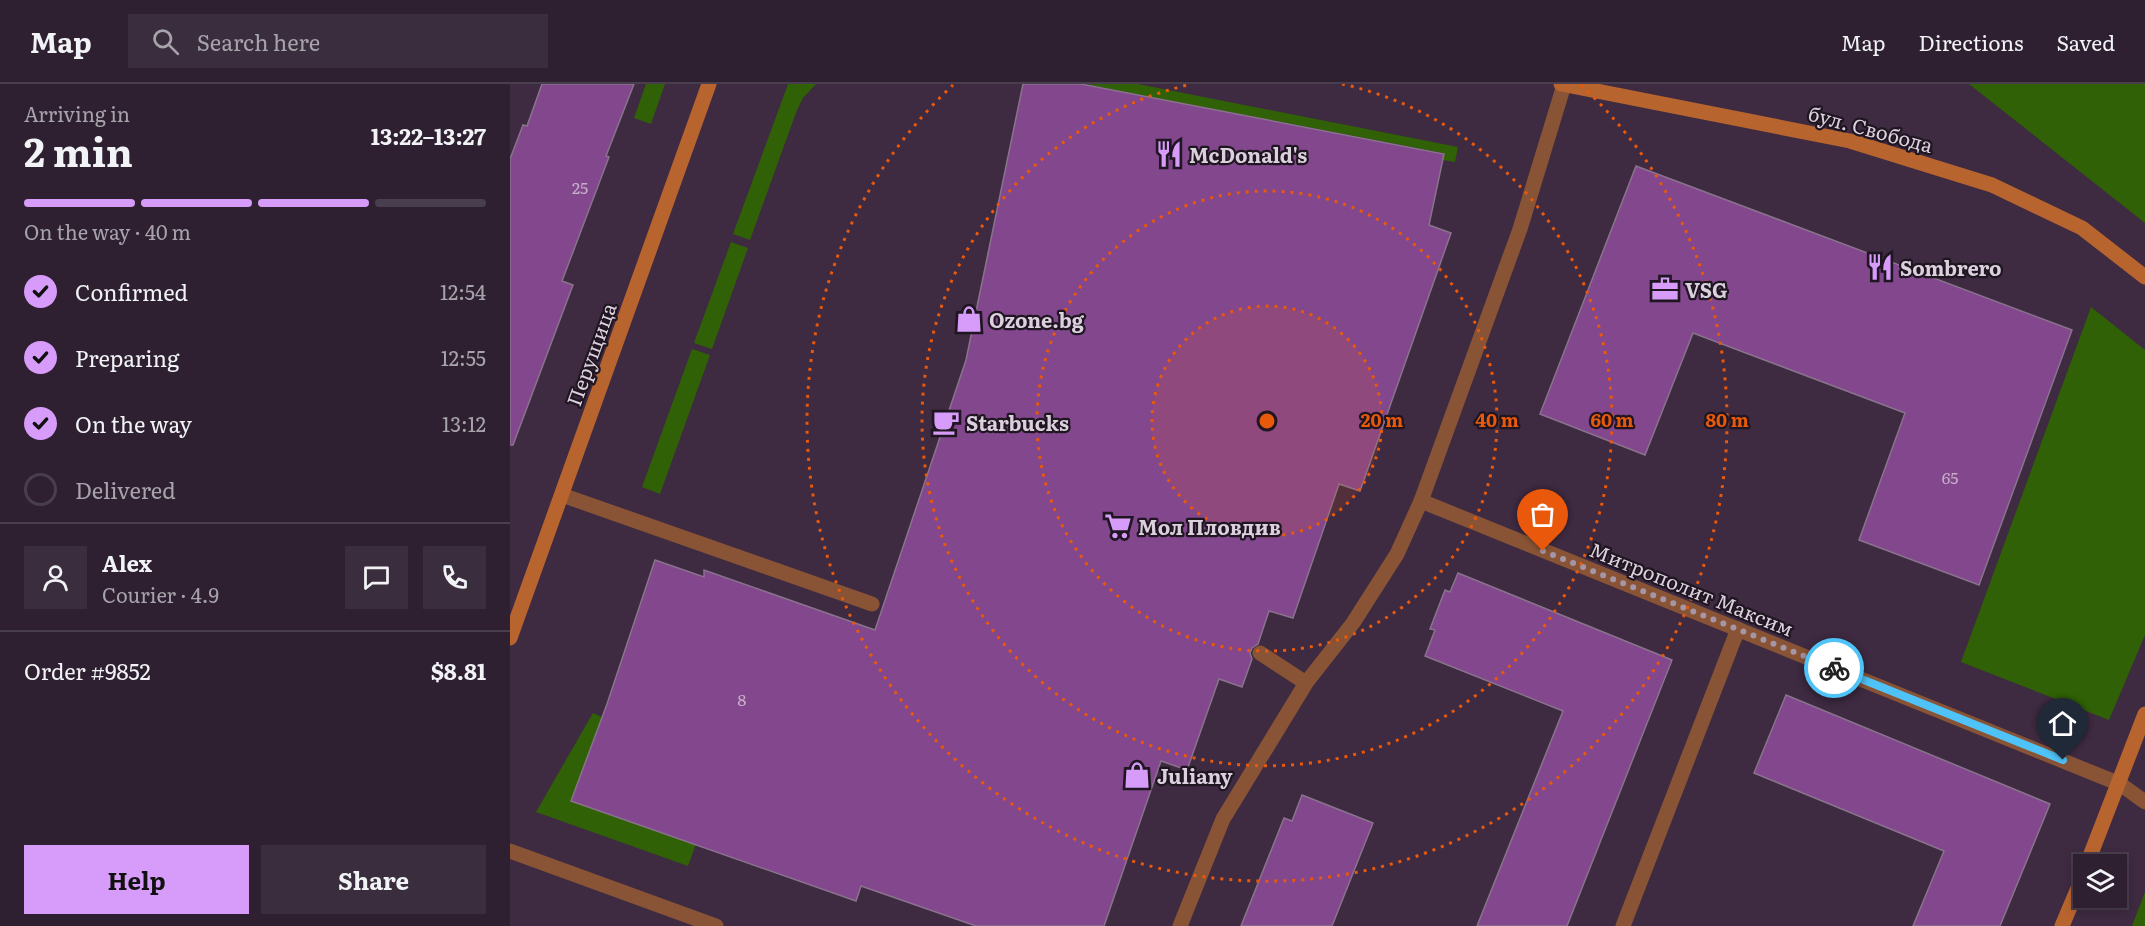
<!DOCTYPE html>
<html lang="en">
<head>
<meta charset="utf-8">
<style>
  :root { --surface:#2e2031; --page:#3a2d3d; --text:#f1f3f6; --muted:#a7a3ab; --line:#493e4d; --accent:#d79bf9 }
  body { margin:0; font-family:Literata,serif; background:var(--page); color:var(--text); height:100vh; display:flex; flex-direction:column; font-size:22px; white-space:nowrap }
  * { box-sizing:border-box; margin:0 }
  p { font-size:20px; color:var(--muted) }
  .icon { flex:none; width:33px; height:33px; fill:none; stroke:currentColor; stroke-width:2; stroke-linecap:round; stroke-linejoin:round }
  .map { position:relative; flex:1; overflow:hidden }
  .panel { display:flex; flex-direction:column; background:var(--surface); width:510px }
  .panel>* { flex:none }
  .tools { position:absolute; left:1563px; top:770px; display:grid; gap:12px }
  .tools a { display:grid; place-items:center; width:54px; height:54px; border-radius:0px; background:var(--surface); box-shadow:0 3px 9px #0003,0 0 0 2px var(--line); font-size:30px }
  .pin { position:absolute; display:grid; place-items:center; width:51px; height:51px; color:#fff; margin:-62px -26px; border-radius:50% 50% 50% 0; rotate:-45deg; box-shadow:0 0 6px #0007 }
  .pin .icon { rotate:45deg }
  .courier { position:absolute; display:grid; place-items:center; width:60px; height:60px; margin:-30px; border:4px solid #4fc3f7; border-radius:50%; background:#fff; color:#222; box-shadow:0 2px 8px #0007 }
  .headline em { font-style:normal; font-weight:700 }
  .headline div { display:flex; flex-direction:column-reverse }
  .headline { display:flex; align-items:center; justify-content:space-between; height:102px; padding:0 24px }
  h1 { font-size:39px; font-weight:700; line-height:45px }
  .bar { display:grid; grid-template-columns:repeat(4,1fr); gap:9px 6px; align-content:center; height:72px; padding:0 24px }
  .bar i { height:8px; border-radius:4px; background:var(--line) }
  .bar .on { background:var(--accent) }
  .bar p { grid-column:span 4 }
  .line { display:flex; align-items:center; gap:15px; padding:0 24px; border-top:2px solid var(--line) }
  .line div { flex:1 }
  .round { display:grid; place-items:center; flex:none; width:63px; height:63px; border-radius:0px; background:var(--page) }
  ol { padding:0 24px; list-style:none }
  li { display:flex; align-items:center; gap:18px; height:66px }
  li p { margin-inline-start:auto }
  li .icon { padding:6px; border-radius:50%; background:var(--accent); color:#111; stroke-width:4 }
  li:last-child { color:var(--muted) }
  li i { width:33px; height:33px; border:3px solid var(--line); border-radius:50% }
  .button { display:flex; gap:12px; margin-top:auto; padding:12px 24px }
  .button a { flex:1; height:69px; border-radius:0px; background:var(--accent); color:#111; font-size:24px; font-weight:700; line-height:69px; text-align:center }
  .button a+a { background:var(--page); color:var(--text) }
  header { display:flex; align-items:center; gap:36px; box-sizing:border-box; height:84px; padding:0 30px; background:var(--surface); border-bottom:2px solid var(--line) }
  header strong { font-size:28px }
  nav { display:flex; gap:33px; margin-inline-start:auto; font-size:21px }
  .search { width:420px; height:54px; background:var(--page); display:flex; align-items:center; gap:15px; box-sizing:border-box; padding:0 21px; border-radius:0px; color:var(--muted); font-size:22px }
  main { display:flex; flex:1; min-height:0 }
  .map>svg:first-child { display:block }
</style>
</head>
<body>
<header>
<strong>Map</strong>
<div class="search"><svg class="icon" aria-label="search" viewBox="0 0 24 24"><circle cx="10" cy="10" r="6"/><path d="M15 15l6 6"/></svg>Search here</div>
<nav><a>Map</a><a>Directions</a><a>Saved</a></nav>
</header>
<main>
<section class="panel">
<div class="headline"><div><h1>2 min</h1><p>Arriving in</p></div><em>13:22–13:27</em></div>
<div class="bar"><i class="on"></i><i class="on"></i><i class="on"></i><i></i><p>On the way · 40 m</p></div>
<ol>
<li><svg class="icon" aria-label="check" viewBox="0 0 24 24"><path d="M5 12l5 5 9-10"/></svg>Confirmed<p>12:54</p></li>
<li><svg class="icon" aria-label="check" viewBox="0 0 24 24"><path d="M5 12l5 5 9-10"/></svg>Preparing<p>12:55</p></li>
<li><svg class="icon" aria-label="check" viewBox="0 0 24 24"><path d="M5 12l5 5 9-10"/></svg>On the way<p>13:12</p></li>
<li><i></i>Delivered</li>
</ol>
<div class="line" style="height:108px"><a class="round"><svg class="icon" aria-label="person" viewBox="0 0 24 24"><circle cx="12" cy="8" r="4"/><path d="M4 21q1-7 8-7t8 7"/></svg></a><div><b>Alex</b><p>Courier · 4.9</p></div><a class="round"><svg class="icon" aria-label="chat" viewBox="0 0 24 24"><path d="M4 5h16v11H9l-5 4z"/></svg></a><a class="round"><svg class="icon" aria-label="phone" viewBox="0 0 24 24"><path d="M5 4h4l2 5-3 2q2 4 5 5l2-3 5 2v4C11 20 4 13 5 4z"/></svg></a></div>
<div class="line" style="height:78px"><div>Order #9852</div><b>$8.81</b></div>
<div class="button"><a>Help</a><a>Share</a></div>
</section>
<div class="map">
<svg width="1635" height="842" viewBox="0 0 1635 842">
  <rect width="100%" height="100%" fill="#3e2a41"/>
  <!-- green -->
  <g fill="#316106">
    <path d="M136 0H155L141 40 124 34Z"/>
    <path d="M278 0H306L293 14 287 26 240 156 223 150Z"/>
    <path d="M579 0H628L948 63 945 78 933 76V69L579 1Z"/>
    <path d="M1459 0H1635V139Z"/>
    <path d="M221 158 238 164 202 265 184 259Z"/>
    <path d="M1581 223 1635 266V551L1599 636 1451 578Z"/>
    <path d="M182 265 200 271 150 410 132 403Z"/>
    <path d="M83 629 92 633 61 717 186 760 178 782 26 728Z"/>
    <path d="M1635 808V842H1622Z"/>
  </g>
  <!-- building -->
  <g fill="#83478d" stroke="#89738d" stroke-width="1.5">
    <path d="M32 0H124L96 72 99 73 52 197 63 201 3 361H0V75L13 41 17 42Z"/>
    <path d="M513 0H571L934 70 919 141 941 149 850 407 829 400 783 534 759 527 748 560 742 564 740 569 742 575 732 603 709 595 677 686 651 677 594 842H466L351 802 346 817 61 717 97 620 145 476 194 493V486L365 546 456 276Z"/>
    <path d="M1126 82 1562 246 1469 501 1349 456 1395 329 1183 249 1135 371 1030 330Z"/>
    <path d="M948 489 1162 576 1057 842H967L1053 627 915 572 925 546 920 545 935 506 940 508Z"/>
    <path d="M1276 611 1540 720 1490 842H1403L1434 767 1244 689Z"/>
    <path d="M792 711 863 739 822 842H731L774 734 782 737Z"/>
  </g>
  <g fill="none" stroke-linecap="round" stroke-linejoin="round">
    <!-- lane -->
    <g stroke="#895435" stroke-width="15">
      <path d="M52 411 362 520"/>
      <path d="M750 569 796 599"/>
    </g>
    <!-- street -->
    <g stroke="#895435" stroke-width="15">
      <path d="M911 417 1610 700 1635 718"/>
      <path d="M0 767 206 842"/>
      <path d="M670 842 713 735 796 599 843 539 887 470 911 417 1010 145 1054 1"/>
      <path d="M1113 842 1228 545"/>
    </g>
    <!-- secondary -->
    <g stroke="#b8642f" stroke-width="15">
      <path d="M1051 0 1340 57 1482 101 1572 144 1635 193"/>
      <path d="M0 554 199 0"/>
      <path d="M1577 780 1635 630"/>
      <path d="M1552 842 1574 790"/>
    </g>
  </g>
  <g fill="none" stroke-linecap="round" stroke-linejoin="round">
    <!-- done -->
    <path stroke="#a596a7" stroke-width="6" stroke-dasharray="0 10.8" d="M1033 467 1324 584"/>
    <!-- route -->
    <path stroke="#4fc3f7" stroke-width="8" d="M1324 584 1553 676"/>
  </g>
  <!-- distance rings -->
  <circle cx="757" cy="337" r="115" fill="#e8590c" fill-opacity=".12"/>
  <g fill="none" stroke="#e8590c" stroke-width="3" stroke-dasharray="3 6">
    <circle cx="757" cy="337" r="115"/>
    <circle cx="757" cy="337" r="230"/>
    <path d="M832 0A345 345 0 1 1 682 0"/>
    <path d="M1071 1A460 460 0 1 1 443 1"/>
  </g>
  <!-- icons -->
  <defs>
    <symbol id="restaurant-bare" viewBox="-9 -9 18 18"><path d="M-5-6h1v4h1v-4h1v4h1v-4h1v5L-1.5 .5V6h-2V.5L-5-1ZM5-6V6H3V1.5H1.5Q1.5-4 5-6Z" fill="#d79bf9" stroke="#1f1621" stroke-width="2.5" paint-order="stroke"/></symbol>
    <symbol id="office-bare" viewBox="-9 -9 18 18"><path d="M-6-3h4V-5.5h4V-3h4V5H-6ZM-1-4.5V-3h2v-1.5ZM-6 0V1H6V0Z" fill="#d79bf9" stroke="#1f1621" stroke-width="2.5" paint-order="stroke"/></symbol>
    <symbol id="shop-bare" viewBox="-9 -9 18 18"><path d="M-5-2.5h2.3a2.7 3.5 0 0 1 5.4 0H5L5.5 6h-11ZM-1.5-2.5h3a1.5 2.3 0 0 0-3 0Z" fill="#d79bf9" stroke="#1f1621" stroke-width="2.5" paint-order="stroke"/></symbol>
    <symbol id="cafe-bare" viewBox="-9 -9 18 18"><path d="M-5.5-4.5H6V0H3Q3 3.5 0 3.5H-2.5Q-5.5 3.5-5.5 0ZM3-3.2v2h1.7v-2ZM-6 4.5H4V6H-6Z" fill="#d79bf9" stroke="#1f1621" stroke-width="2.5" paint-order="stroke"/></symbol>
    <symbol id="supermarket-bare" viewBox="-9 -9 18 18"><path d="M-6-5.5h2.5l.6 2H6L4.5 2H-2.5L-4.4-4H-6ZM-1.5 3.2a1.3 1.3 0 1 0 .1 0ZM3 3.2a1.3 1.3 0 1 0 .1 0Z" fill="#d79bf9" stroke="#1f1621" stroke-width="2.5" paint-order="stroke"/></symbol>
  </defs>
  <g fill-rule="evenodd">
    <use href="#restaurant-bare" x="640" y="51" width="38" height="38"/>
    <use href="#restaurant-bare" x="1351" y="164" width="38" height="38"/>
    <use href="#office-bare" x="1136" y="186" width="38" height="38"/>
    <use href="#shop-bare" x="440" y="216" width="38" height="38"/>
    <use href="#cafe-bare" x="417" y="319" width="38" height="38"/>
    <use href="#supermarket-bare" x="589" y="423" width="38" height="38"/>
    <use href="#shop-bare" x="608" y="672" width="38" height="38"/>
  </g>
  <g text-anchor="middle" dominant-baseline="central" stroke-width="4.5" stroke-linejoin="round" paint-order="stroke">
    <!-- number labels -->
    <g font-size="16" fill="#c6aeca">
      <text x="70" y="103">25</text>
      <text x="1440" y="393">65</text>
      <text x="232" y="615">8</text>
    </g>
    <!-- street labels -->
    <g font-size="20" fill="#dcd0de" stroke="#1f1621">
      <text transform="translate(1361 44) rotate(15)">бул. Свобода</text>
      <text transform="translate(80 270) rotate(-70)">Перущица</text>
      <text transform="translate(1182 504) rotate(22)">Митрополит Максим</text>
    </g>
    <!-- poi labels -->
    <g font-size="20" font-weight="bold" fill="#dcd0de" stroke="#1f1621" text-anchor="start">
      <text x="679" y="70">McDonald's</text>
      <text x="1390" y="183">Sombrero</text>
      <text x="1175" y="205">VSG</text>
      <text x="479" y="235">Ozone.bg</text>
      <text x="456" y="338">Starbucks</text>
      <text x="628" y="442">Мол Пловдив</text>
      <text x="647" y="691">Juliany</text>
    </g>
  </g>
  <circle cx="757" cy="337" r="9" fill="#e8590c" stroke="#1f1621" stroke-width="3"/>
  <g font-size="18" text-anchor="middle" font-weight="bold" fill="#e8590c" stroke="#1f1621" stroke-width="4.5" stroke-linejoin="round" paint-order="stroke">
    <text x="872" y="343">20 m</text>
    <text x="987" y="343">40 m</text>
    <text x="1102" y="343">60 m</text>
    <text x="1217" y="343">80 m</text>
  </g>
</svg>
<div class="tools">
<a><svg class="icon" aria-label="layers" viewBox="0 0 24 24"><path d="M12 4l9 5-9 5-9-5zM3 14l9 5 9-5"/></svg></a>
</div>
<div class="pin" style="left:1033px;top:467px;background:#ea580c"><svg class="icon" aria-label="bag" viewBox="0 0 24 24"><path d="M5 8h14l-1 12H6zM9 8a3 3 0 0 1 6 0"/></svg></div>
<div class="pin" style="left:1553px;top:676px;background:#1f2937"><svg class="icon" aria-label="home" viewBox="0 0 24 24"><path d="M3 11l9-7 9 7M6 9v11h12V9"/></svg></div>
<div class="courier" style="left:1324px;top:584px"><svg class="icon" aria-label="bike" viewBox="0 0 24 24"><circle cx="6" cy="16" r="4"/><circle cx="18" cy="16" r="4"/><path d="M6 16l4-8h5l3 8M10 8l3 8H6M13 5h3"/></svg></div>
</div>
</main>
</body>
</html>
